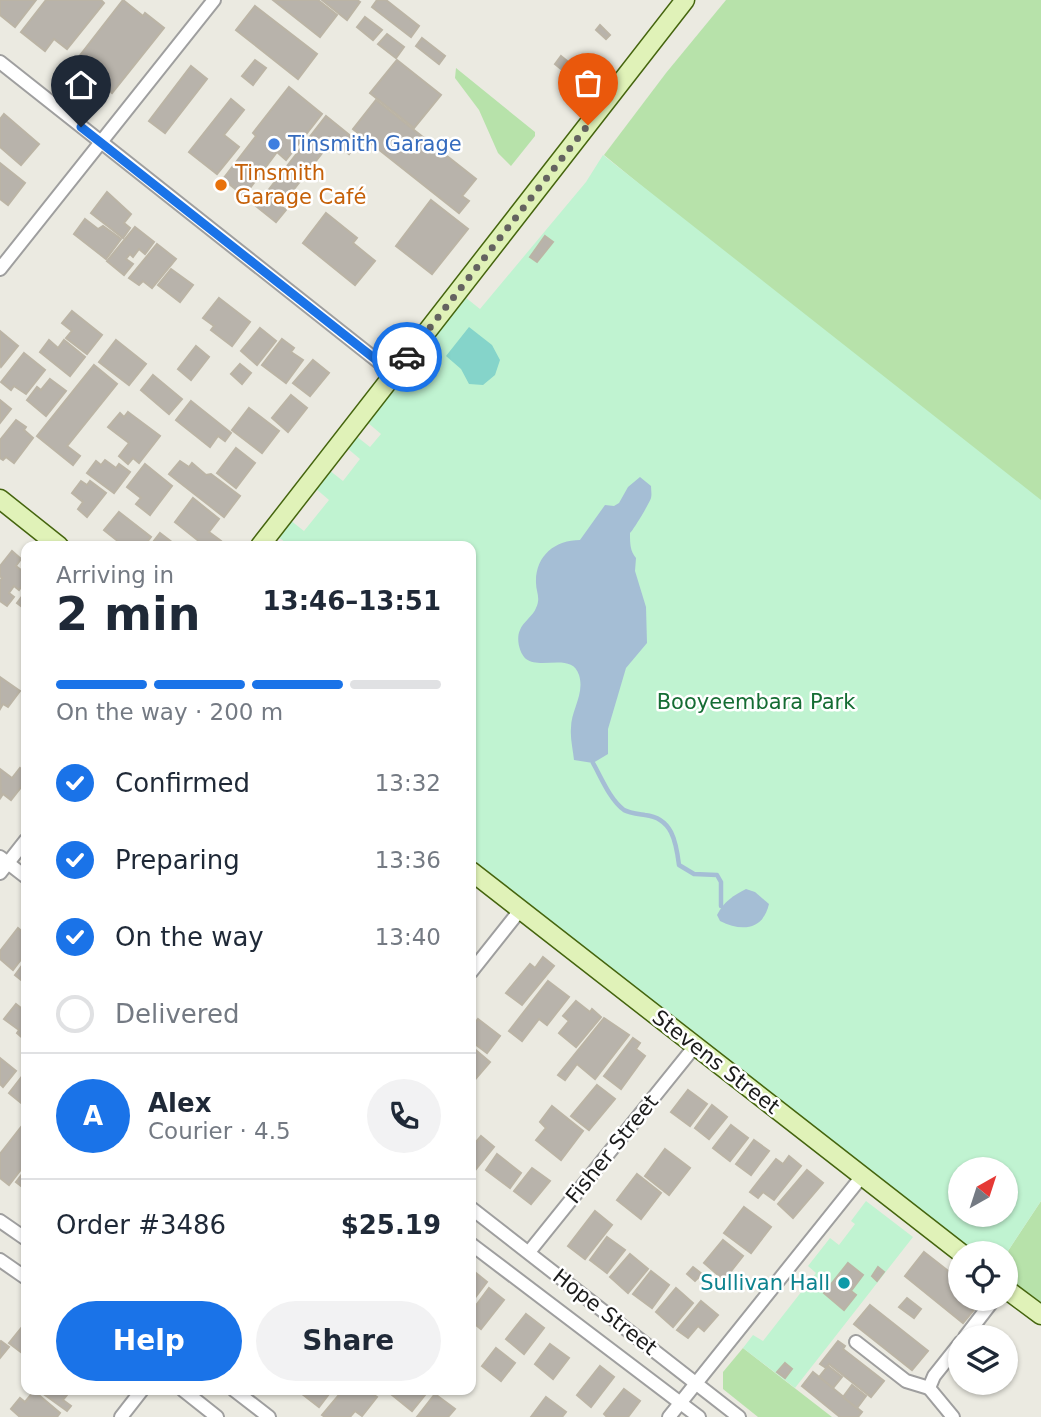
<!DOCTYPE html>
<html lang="en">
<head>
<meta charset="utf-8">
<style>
  :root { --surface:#fff; --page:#f2f2f3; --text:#1f2937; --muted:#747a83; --line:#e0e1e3; --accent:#1a73e8 }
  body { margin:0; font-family:"DejaVu Sans",sans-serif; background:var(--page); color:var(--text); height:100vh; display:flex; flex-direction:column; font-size:26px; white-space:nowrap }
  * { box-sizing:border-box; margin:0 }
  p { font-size:23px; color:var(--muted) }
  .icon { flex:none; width:38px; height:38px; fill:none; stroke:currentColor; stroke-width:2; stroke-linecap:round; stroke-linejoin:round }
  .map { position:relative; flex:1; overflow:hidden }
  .side { position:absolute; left:21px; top:541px; width:455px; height:854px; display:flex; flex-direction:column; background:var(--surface); border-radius:14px; box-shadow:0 2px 5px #0004 }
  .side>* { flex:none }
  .needle { width:46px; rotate:39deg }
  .buttons { position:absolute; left:948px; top:1157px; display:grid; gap:14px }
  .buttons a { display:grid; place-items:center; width:70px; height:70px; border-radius:50%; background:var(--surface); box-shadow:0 2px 5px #0004; font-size:35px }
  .pin { position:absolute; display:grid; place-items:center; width:60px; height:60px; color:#fff; margin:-72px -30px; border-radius:50% 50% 50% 0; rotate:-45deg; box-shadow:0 0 7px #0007 }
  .pin .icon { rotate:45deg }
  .courier { position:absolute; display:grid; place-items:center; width:70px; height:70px; margin:-35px; border:5px solid #1a73e8; border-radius:50%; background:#fff; color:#222; box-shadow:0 2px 9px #0007 }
  .headline em { font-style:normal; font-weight:700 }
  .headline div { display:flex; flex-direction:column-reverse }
  .headline { display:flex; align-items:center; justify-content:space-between; height:119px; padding:0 35px }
  h1 { font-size:46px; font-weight:700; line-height:52px }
  .bar { display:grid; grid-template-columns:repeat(4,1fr); gap:10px 7px; align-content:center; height:84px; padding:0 35px }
  .bar i { height:9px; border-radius:5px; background:var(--line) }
  .bar .selected { background:var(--accent) }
  .bar p { grid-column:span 4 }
  .line { display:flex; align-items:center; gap:18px; padding:0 35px; border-top:2px solid var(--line) }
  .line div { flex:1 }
  .round { display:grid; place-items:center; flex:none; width:74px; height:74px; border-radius:37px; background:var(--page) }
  ol { padding:0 35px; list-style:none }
  li { display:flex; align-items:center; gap:21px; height:77px }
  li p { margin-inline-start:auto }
  li .icon { padding:7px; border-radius:50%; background:var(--accent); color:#fff; stroke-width:4 }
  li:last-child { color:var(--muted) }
  li i { width:38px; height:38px; border:4px solid var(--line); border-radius:50% }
  .primary-button { display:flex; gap:14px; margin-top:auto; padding:14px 35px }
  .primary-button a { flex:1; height:80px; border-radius:42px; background:var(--accent); color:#fff; font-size:28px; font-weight:700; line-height:80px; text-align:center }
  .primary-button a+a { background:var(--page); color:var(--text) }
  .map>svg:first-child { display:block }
</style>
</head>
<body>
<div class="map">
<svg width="1041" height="1417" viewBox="0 0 1041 1417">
  <rect width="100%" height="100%" fill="#ebeae1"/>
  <!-- grass -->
  <g fill="#b7e2aa">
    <path d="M726 0H1041V502L844 353 604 155 666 73Z"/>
    <path d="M456 68 535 132V136L511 166 498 153 479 110 455 78Z"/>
    <path d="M1041 1201V1304L1006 1277V1254Z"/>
    <path d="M743 1348 832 1417H758L723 1389V1372Z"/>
  </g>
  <!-- park -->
  <g fill="#c0f3d1" fill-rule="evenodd">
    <path d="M603 155 1041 500V1201L1006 1254 975 1253 471 858V546H290L277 536 290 520 304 531 329 500 315 488 329 470 343 481 360 459 347 448 356 436 370 447 381 434 367 422 465 297 480 309 586 182ZM961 1169H1006V1214H961Z"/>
    <path d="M866 1201 913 1237 795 1388 743 1348 753 1335 763 1341 816 1273 808 1266 830 1238 839 1245 855 1224 851 1221Z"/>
  </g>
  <!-- pitch -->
  <path fill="#85d4ca" d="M469 327 492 345 500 360 495 375 483 385 469 384 461 369 446 356Z"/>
  <!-- water -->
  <g fill="#a5bed5">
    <path d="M640 477 651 486C651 490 652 494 651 498 650 502 633 531 630 533 630 543 630 551 636 558L635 571 646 607 647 643 626 668 608 729V754L593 763 574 760C573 750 570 738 571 728 571 710 585 694 579 675 572 652 541 670 526 659 519 653 516 638 520 630 523 622 533 616 536 608 541 598 536 592 536 583 535 556 555 540 580 540L605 505 614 506 619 503 628 487Z"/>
    <path d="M746 889 755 892 769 904C763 930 742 932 720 921L717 915C724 901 733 896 746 889Z"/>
  </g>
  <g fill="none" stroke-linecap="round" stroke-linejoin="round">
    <!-- stream -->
    <path stroke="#a5bed5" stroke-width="4.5" d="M593 763C601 777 610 800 624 810 629 813 639 814 645 815 672 818 676 841 679 865L694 874 717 875 721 882V906"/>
  </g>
  <!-- building -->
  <g fill="#b8b3ab" stroke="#bbb4a5" stroke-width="2">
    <path d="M0 0H36L15 27 0 15Z"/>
    <path d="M46 0H101L104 3 67 49 54 39 45 51 21 32Z"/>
    <path d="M123 0 143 16 145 13 164 28 112 93 74 63Z"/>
    <path d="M273 0H318L337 15 320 37Z"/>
    <path d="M322 0H357L360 2 347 20Z"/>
    <path d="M377 0H386L419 26 411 37 372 7Z"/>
    <path d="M255 6 317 54 298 79 236 30Z"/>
    <path d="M365 17 382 30 373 40 357 27Z"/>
    <path d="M600 25 610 35 606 39 596 30Z"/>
    <path d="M387 34 404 47 396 58 378 44Z"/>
    <path d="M422 38 445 56 439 64 416 46Z"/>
    <path d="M561 56 572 65 566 73 555 64Z"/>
    <path d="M255 60 266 68 253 85 242 76Z"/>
    <path d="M397 60 441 95 414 128 370 93Z"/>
    <path d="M191 66 207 79 165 133 149 121Z"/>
    <path d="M289 87 322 114 286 160 277 152 244 196 223 179 256 136 253 133Z"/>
    <path d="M231 99 244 110 224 135 239 147 217 174 189 152Z"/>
    <path d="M376 100 476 179 462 196 469 201 459 213 353 129Z"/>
    <path d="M4 114 39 144 21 165 0 147V119Z"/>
    <path d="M326 116 358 142 349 154 340 147 338 150 330 143 281 206 286 210 276 222 256 206Z"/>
    <path d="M0 163 25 183 8 205 0 199Z"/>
    <path d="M107 192 131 214 124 223 130 228 123 238 91 213Z"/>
    <path d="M431 200 468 229 432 274 396 246Z"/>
    <path d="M326 213 357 238 353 243 375 261 355 285 303 243Z"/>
    <path d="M85 219 98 229 103 226 121 239 106 259 74 234Z"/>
    <path d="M135 227 154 242 145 254 139 249 133 257 130 254 126 259 133 264 124 275 107 261Z"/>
    <path d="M545 236 553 242 537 262 530 257Z"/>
    <path d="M157 244 176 259 152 288 143 281 139 285 129 278Z"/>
    <path d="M171 269 193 285 180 302 158 285Z"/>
    <path d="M219 298 250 322 232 346 211 330 214 326 203 318Z"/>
    <path d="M72 311 102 335 87 354 66 338 72 331 62 323Z"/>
    <path d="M260 328 276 341 257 365 241 351Z"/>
    <path d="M0 331 18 346 1 367 0 365Z"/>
    <path d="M282 339 294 348 291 352 303 360 286 383 262 365Z"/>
    <path d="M49 340 58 348 64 340 85 357 70 376 40 352Z"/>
    <path d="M116 340 146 364 129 385 99 362Z"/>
    <path d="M196 346 209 357 191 380 178 369Z"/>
    <path d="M24 353 45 370 26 394 14 386 11 390 1 382Z"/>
    <path d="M313 360 329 373 310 396 293 383Z"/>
    <path d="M240 364 251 373 242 384 231 374Z"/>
    <path d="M94 365 117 384 67 446 80 456 73 465 37 436Z"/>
    <path d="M153 375 182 399 169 414 141 390Z"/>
    <path d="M50 379 66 391 46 416 27 400 37 387 41 390Z"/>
    <path d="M291 395 307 408 288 432 272 418Z"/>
    <path d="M0 400 11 409 0 423Z"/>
    <path d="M191 401 231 433 225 441 218 436 210 447 176 420Z"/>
    <path d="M249 408 279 431 262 453 232 430Z"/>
    <path d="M128 412 160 436 139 463 133 458 128 464 119 456 129 443 108 427 120 413 124 417Z"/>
    <path d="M16 420 26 427 24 430 33 438 14 463 6 457 3 460 0 458V440Z"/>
    <path d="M236 448 255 463 236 488 217 473Z"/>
    <path d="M105 460 116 468 119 464 130 472 114 493 87 473 96 461 101 465Z"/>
    <path d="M180 461 189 467 192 463 206 475 211 474 240 496 224 517 169 474Z"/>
    <path d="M145 464 172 486 150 515 136 504 141 498 127 487Z"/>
    <path d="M81 481 87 485 90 481 106 493 87 517 78 509 83 502 72 493Z"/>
    <path d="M193 498 219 519 209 532 221 541 217 546H205L175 522Z"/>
    <path d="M119 512 151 537 144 546H124L104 530Z"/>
    <path d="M160 533 177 546H150Z"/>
    <path d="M12 551 21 559 16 566 26 574V580L19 590 14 586 9 593 14 597 7 606 0 601V581L2 578 0 576V566Z"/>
    <path d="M26 591V610L17 603Z"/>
    <path d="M0 677 20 691 8 707 3 704 0 709Z"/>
    <path d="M20 768 26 773V781L11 800 3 794 1 797 0 769 12 778Z"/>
    <path d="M18 928 26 935V953L13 970 0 959V951Z"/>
    <path d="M543 957 554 966 522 1005 506 993 530 964 535 968Z"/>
    <path d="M26 960V984L15 975Z"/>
    <path d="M548 981 569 997 547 1025 539 1019 522 1041 509 1031Z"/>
    <path d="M576 1001 590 1012 592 1009 601 1017 576 1047 559 1033 569 1021 563 1016Z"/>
    <path d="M16 1004 26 1012V1041L17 1033 19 1030 4 1019Z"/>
    <path d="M604 1018 629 1035 595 1079 577 1064 565 1080 558 1075Z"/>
    <path d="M478 1019 500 1036 487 1053 471 1041V1028Z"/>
    <path d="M633 1038 640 1043 636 1049 645 1056 621 1089 604 1076Z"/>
    <path d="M471 1046 490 1062 472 1083 471 1082Z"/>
    <path d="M0 1058 16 1071 3 1087 0 1084Z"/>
    <path d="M23 1075 26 1077V1107L9 1093Z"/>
    <path d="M597 1085 615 1099 589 1130 571 1116Z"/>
    <path d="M688 1090 707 1104 690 1126 671 1112Z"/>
    <path d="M712 1105 727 1117 709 1139 695 1128Z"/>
    <path d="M552 1106 583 1131 561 1160 536 1140 546 1128 540 1122Z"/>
    <path d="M731 1125 748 1138 730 1161 713 1148Z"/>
    <path d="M21 1127 26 1130V1163L9 1185 0 1178V1154Z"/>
    <path d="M481 1136 494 1147 472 1174 471 1148Z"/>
    <path d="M754 1140 769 1151 751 1175 736 1164Z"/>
    <path d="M665 1149 690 1168 669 1195 645 1176Z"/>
    <path d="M497 1154 521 1173 510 1188 486 1170Z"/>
    <path d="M789 1156 801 1166 774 1200 763 1192 758 1198 750 1192 776 1159 783 1164Z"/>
    <path d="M532 1168 550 1181 531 1204 514 1191Z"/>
    <path d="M26 1169V1190L16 1182Z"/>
    <path d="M807 1170 823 1183 793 1218 778 1204Z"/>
    <path d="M637 1174 661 1193 641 1219 617 1200Z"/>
    <path d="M744 1207 771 1227 751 1253 724 1233Z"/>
    <path d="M595 1211 612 1225 585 1259 568 1246Z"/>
    <path d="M607 1237 625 1250 607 1273 590 1260Z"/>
    <path d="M723 1240 743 1256 724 1280 704 1263Z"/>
    <path d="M924 1252 961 1281V1298L983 1299 963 1323 905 1276Z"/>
    <path d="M630 1254 648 1269 628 1293 610 1277Z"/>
    <path d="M848 1263 863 1275 851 1291 856 1295 844 1310 824 1293Z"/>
    <path d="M693 1267 702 1274 695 1281 687 1274Z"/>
    <path d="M878 1267 884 1272 877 1281 872 1276Z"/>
    <path d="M651 1271 669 1285 652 1308 633 1294Z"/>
    <path d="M476 1273 487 1282 471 1303V1279Z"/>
    <path d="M489 1288 504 1300 481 1329 471 1321V1312Z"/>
    <path d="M676 1288 693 1303 673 1327 656 1312Z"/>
    <path d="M907 1298 921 1309 914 1318 899 1307Z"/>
    <path d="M701 1301 718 1315 704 1331 698 1326 688 1338 677 1330Z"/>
    <path d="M870 1305 928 1351 912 1370 854 1324Z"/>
    <path d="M526 1314 544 1328 524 1354 506 1339Z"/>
    <path d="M26 1322V1356L9 1343Z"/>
    <path d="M1 1341 9 1347 0 1358V1342Z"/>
    <path d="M838 1341 845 1346 843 1349 884 1381 871 1397 829 1364 826 1368 820 1364Z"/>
    <path d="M550 1344 569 1358 553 1379 535 1364Z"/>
    <path d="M496 1348 515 1363 501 1381 482 1366Z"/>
    <path d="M785 1363 792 1369 785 1378 777 1372Z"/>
    <path d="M600 1366 614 1377 591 1407 577 1395Z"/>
    <path d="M828 1366 842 1377 833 1388 819 1377Z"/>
    <path d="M813 1372 862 1412 858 1417H840L802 1386Z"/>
    <path d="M852 1385 866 1396 857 1408 843 1397Z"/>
    <path d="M624 1389 640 1401 628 1417H607L604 1414Z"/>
    <path d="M38 1390H71L63 1400 71 1406 67 1411Z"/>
    <path d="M297 1390H332L319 1407Z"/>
    <path d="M343 1390H367L377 1397 362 1416 355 1411 350 1417H325L322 1415Z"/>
    <path d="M386 1390H429L412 1411Z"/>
    <path d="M34 1391 60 1413 57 1417H20L11 1409 20 1398 25 1402Z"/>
    <path d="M435 1394 455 1409 448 1417H417Z"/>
    <path d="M546 1397 566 1412 562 1417H531Z"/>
  </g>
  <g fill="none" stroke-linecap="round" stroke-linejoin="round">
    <defs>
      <g id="street">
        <path d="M0 62 394 374"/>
        <path d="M0 269 214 0"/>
        <path d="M0 857 26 877"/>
        <path d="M0 873 26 840"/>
        <path d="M471 972 521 909"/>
        <path d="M471 1208 739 1417"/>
        <path d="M0 1221 26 1239"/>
        <path d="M471 1244 699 1417"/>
        <path d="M529 1252 695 1046"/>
        <path d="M0 1260 26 1278"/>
        <path d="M965 1337 995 1298"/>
        <path d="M856 1342 906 1381 929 1388"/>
        <path d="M183 1390 217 1417"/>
        <path d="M234 1390 269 1417"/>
        <path d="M121 1417 142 1390"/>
        <path d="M669 1417 863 1175"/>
        <path d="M953 1417 929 1388 934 1376 961 1342"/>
      </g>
      <g id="secondary">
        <path d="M0 499 59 546"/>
        <path d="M260 546 685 0"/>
        <path d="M471 871 961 1253"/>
        <path d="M1006 1289 1041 1315"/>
      </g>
    </defs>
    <!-- street casing -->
    <use href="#street" stroke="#9f9f9f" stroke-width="16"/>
    <!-- secondary casing -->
    <use href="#secondary" stroke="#45650e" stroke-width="21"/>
    <!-- street -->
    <use href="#street" stroke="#fff" stroke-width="12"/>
    <!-- secondary -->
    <use href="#secondary" stroke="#e0f2b8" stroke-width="18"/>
  </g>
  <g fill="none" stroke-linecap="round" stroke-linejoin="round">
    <!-- done -->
    <path stroke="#646360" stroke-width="7" stroke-dasharray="0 12.6" d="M407 357 588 125"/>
    <!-- route -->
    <path stroke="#1a73e8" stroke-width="9" d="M81 127 394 374 407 357"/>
  </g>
  <!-- markers -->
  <circle fill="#3f7fe0" stroke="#fff" stroke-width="2.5" cx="274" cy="144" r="7"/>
  <circle fill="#e8710a" stroke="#fff" stroke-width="2.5" cx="221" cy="185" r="7"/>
  <circle fill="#0f9aa8" stroke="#fff" stroke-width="2.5" cx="844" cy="1283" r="7"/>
  <g text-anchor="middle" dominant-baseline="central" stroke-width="5" stroke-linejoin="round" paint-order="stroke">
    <!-- shop labels -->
    <g font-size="21" fill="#366cbe" stroke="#fff" text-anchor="start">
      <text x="288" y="144">Tinsmith Garage</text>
    </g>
    <!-- food labels -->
    <g font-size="21" fill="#c56008" stroke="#fff" text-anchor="start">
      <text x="235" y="173">Tinsmith<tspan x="235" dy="24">Garage Café</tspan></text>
    </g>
    <!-- park labels -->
    <g font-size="21" fill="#156c33" stroke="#fff">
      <text x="756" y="702">Booyeembara Park</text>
    </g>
    <!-- street labels -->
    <g font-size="21" fill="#1b1b1b" stroke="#fff">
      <text transform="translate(716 1062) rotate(38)">Stevens Street</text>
      <text transform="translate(612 1149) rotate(-51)">Fisher Street</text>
      <text transform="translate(605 1312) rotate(38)">Hope Street</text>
    </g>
    <!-- culture labels -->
    <g font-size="21" fill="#0d838f" stroke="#fff" text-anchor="end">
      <text x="830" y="1283">Sullivan Hall</text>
    </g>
  </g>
</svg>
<div class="buttons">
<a><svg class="needle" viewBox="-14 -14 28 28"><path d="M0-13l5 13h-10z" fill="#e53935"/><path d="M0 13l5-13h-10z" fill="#747a83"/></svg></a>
<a><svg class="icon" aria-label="locate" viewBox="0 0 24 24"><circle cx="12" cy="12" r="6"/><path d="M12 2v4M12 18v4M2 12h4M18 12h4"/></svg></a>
<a><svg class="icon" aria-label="layers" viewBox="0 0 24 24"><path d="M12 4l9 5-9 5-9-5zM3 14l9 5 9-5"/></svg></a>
</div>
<div class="pin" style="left:588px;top:125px;background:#ea580c"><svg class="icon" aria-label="bag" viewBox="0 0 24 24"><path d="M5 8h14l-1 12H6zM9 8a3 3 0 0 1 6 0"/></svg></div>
<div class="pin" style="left:81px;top:127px;background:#1f2937"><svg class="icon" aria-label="home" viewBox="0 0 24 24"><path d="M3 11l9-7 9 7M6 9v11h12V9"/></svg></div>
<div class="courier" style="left:407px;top:357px"><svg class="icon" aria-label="car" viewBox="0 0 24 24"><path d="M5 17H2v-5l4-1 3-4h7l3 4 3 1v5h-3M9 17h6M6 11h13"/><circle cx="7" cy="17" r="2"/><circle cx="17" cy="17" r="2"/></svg></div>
<section class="side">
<div class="headline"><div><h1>2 min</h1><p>Arriving in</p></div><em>13:46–13:51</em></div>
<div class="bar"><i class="selected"></i><i class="selected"></i><i class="selected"></i><i></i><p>On the way · 200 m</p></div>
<ol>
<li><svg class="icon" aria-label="check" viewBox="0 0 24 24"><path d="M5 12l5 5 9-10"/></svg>Confirmed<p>13:32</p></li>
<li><svg class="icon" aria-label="check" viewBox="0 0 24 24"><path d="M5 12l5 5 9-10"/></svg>Preparing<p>13:36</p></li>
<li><svg class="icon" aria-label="check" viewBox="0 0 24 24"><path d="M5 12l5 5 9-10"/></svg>On the way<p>13:40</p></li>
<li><i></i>Delivered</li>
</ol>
<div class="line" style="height:126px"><b class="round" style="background:var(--accent);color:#fff">A</b><div><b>Alex</b><p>Courier · 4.5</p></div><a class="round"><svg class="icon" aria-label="phone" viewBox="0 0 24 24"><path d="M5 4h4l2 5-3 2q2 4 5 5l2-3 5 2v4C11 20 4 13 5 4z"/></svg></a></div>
<div class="line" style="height:91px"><div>Order #3486</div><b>$25.19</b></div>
<div class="primary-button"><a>Help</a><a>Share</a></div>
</section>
</div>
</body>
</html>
